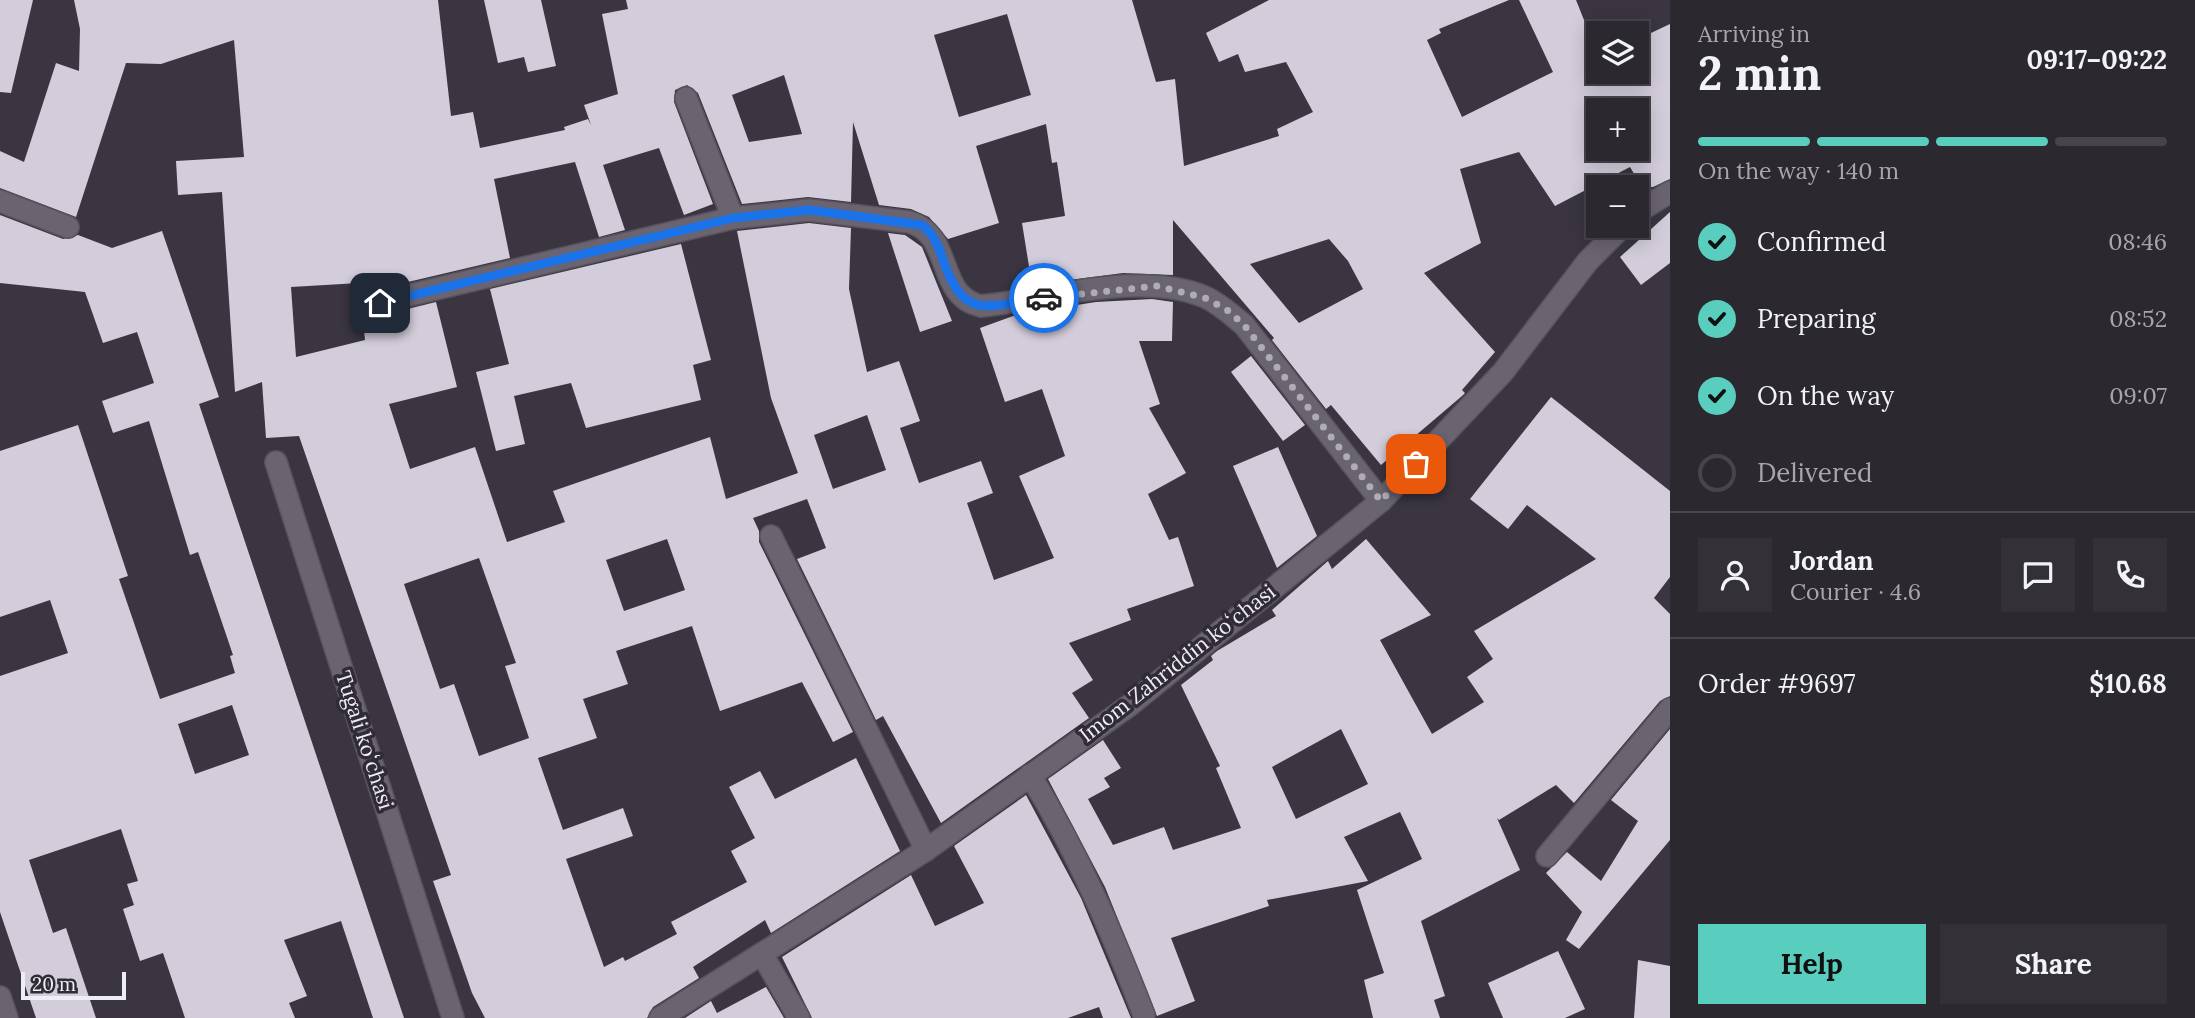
<!DOCTYPE html>
<html lang="en">
<head>
<meta charset="utf-8">
<style>
  :root { --surface:#2c2830; --page:#343038; --text:#f1f3f6; --muted:#a6a6ab; --line:#48444c; --accent:#59cebf }
  body { margin:0; font-family:Lora,serif; background:var(--page); color:var(--text); height:100vh; display:flex; flex-direction:column; font-size:26px; white-space:nowrap }
  * { box-sizing:border-box; margin:0 }
  p { font-size:23px; color:var(--muted) }
  .icon { flex:none; width:38px; height:38px; fill:none; stroke:currentColor; stroke-width:2; stroke-linecap:round; stroke-linejoin:round }
  .map { position:relative; flex:1; overflow:hidden }
  .panel { display:flex; flex-direction:column; background:var(--surface); width:525px }
  .panel>* { flex:none }
  .buttons { position:absolute; left:1586px; top:21px; display:grid; gap:14px }
  .buttons a { display:grid; place-items:center; width:63px; height:63px; border-radius:0px; background:var(--surface); box-shadow:0 4px 18px #0003,0 0 0 2px var(--line); font-size:35px }
  .scale { position:absolute; left:21px; bottom:18px; width:105px; box-sizing:border-box; padding-left:7px; border:4px solid #efecf3; border-top:0; font-size:19px; line-height:24px; white-space:nowrap; color:#efecf3; -webkit-text-stroke:5px #302b36; paint-order:stroke }
  .pin { position:absolute; display:grid; place-items:center; width:60px; height:60px; color:#fff; margin:-30px; border-radius:14px; box-shadow:0 4px 10px #0006 }
  .courier { position:absolute; display:grid; place-items:center; width:70px; height:70px; margin:-35px; border:5px solid #1a73e8; border-radius:50%; background:#fff; color:#222; box-shadow:0 2px 9px #0007 }
  .head em { font-style:normal; font-weight:700 }
  .head div { display:flex; flex-direction:column-reverse }
  .head { display:flex; align-items:center; justify-content:space-between; height:119px; padding:0 28px }
  h1 { font-size:46px; font-weight:700; line-height:52px }
  .bar { display:grid; grid-template-columns:repeat(4,1fr); gap:10px 7px; align-content:center; height:84px; padding:0 28px }
  .bar i { height:9px; border-radius:5px; background:var(--line) }
  .bar .selected { background:var(--accent) }
  .bar p { grid-column:span 4 }
  .line { display:flex; align-items:center; gap:18px; padding:0 28px; border-top:2px solid var(--line) }
  .line div { flex:1 }
  .round { display:grid; place-items:center; flex:none; width:74px; height:74px; border-radius:0px; background:var(--page) }
  ol { padding:0 28px; list-style:none }
  li { display:flex; align-items:center; gap:21px; height:77px }
  li p { margin-inline-start:auto }
  li .icon { padding:7px; border-radius:50%; background:var(--accent); color:#111; stroke-width:4 }
  li:last-child { color:var(--muted) }
  li i { width:38px; height:38px; border:4px solid var(--line); border-radius:50% }
  .button { display:flex; gap:14px; margin-top:auto; padding:14px 28px }
  .button a { flex:1; height:80px; border-radius:0px; background:var(--accent); color:#111; font-size:28px; font-weight:700; line-height:80px; text-align:center }
  .button a+a { background:var(--page); color:var(--text) }
  main { display:flex; flex:1; min-height:0 }
  .map>svg:first-child { display:block }
</style>
</head>
<body>
<main>
<div class="map">
<svg width="1670" height="1018" viewBox="0 0 1670 1018">
  <rect width="100%" height="100%" fill="#3a3540"/>
  <!-- building -->
  <g fill="#d3cddb" fill-rule="evenodd">
    <path d="M0 0H33L11 93 0 92Z"/>
    <path d="M74 0H438L451 116 473 112 480 148 565 130 564 127 588 119 591 125 584 105 618 94 602 14 628 9 626 0H1132L1156 82 1175 79 1184 166 1279 136 1277 129 1313 112 1286 62 1245 72 1238 54 1219 62 1206 33 1269 0H1509L1439 29 1441 33 1427 40 1462 117 1553 72 1519 0H1576L1598 55V72H1636V40L1670 24V179L1653 187H1642L1630 167 1555 206 1519 152 1460 169 1481 243 1424 273 1495 352 1462 390 1465 393 1462 396 1381 465 1331 405 1326 409 1272 340 1274 338 1173 220V275L1123 273 1032 285 1022 223 1065 216 1057 162 1052 163 1046 124 976 146 999 223 948 239 929 217 911 209 879 205 853 122 851 202 808 197 742 204 698 93 687 85 675 90 674 102 713 204 684 215 659 148 603 165 625 230 599 237 575 162 494 179 510 258 378 289 372 293 368 304 372 311 383 315 436 302 457 387 389 404 410 469 475 447 507 542 565 522 553 491 710 437 726 499 798 473 771 398 737 231 809 223 851 228 849 289 867 372 899 361 920 421 900 428 919 483 981 461 993 493 967 503 994 580 1054 558 1019 476 1065 456 1042 389 1005 402 980 328 1019 314 1096 302 1152 299 1173 302 1172 341H1139L1160 404 1149 408 1186 473 1148 494 1169 540 1178 537 1194 586 1127 609 1131 620 1069 643 1093 680 1072 693 1089 718 941 823 883 716 876 720 797 559 826 548 807 499 753 518 759 531V542L853 732 833 742 802 682 720 711 692 626 616 651 628 684 583 699 597 738 538 758 563 830 623 808 633 836 566 859 604 967 623 957 625 961 677 934 671 922 747 882 731 851 755 838 729 787 760 771 775 799 856 758 900 851 771 933 765 920 693 967 699 978 653 1007 647 1018H485L472 993 433 881 451 875 299 436 266 438 262 382 235 392 222 192 178 195 176 161 244 157 234 40 161 64 126 63 76 217 0 188V151L24 162 56 63 79 71 80 29ZM1007 14 1031 95 959 117 934 35ZM784 75 802 134 749 142 732 95ZM1598 110H1636V149H1598ZM1329 239 1348 261 1363 289 1299 323 1250 264ZM359 283 365 340 296 357 291 287ZM867 415 886 470 833 489 814 435ZM667 539 685 590 624 611 606 560ZM479 558 516 663 505 666 529 738 479 756 454 684 440 689 404 584Z"/>
    <path d="M484 0H541L556 66 528 72 524 57 498 63Z"/>
    <path d="M1670 212V263L1641 285 1620 257Z"/>
    <path d="M0 215 63 239 78 235 112 248 162 231 219 397 199 404 404 1018H373L341 921 284 940 307 996 289 1003 295 1018H185L163 953 140 961 123 909 134 905 127 884 138 881 121 829 29 860 53 933 66 928 96 1018H36L0 912V676L68 653 50 600 0 617V451L78 425 128 576 119 579 160 699 235 673 230 656 233 655 198 552 190 555 149 421 113 433 102 401 154 383 137 332 103 343 85 292 0 283ZM232 705 249 755 195 774 178 724Z"/>
    <path d="M888 233 905 235 922 247 952 321 920 332Z"/>
    <path d="M681 244 711 360 693 365 701 400 586 428 571 383 514 396 525 444 496 451 476 372 509 364 490 289Z"/>
    <path d="M1251 356 1305 425 1283 441 1231 372Z"/>
    <path d="M1551 397 1670 491V577L1654 598 1670 614V696L1660 701 1574 803 1556 785 1499 820 1497 818 1520 870 1421 921 1445 996 1434 1000 1440 1018H1373L1364 980 1384 973 1357 890 1422 859 1400 812 1344 837 1368 881 1267 900 1269 906 1171 938 1195 1001 1157 1016 1105 887 1048 779 1103 740 1121 768 1104 778 1110 787 1088 799 1113 845 1164 827 1173 850 1241 828 1216 768 1220 766 1181 685 1213 660 1211 656 1217 651 1276 616 1272 610 1328 561 1332 569 1366 539 1431 615 1380 640 1432 734 1484 702 1467 677 1493 659 1474 631 1596 559 1527 505 1508 529 1470 499ZM1341 729 1368 784 1296 819 1272 767Z"/>
    <path d="M1278 447 1317 536 1277 568 1233 466Z"/>
    <path d="M1670 729V840L1579 949 1566 940 1582 912 1546 873 1567 852 1601 881 1638 821 1611 800Z"/>
    <path d="M1026 795 1081 898 1131 1018H1103L1099 1007 1068 1018H812L782 957 911 875 935 926 984 903 954 846Z"/>
    <path d="M1558 951 1585 1009 1565 1018H1503L1488 983Z"/>
    <path d="M1638 960 1670 966V1018H1634Z"/>
    <path d="M766 987 784 1018H685L711 1001 717 1013Z"/>
  </g>
  <g fill="none" stroke-linecap="round" stroke-linejoin="round">
    <defs>
      <g id="service">
        <path d="M686 98 733 218"/>
        <path d="M1030 775C1078 853 1111 930 1144 1015"/>
      </g>
      <g id="minor">
        <path d="M0 201 68 227"/>
        <path d="M1636 213 1670 192"/>
        <path d="M381 302 733 218 809 210 909 222C954 234 935 296 981 306 1049 299 1141 270 1205 297 1220 304 1232 315 1244 325L1381 501"/>
        <path d="M276 462 453 1018"/>
        <path d="M771 536 926 850"/>
        <path d="M1547 856 1670 709"/>
        <path d="M762 954 799 1018"/>
        <path d="M0 997 7 1018"/>
        <path d="M660 1018 926 850 1130 705 1381 501 1503 372 1588 261 1623 226"/>
      </g>
    </defs>
    <!-- service casing -->
    <use href="#service" stroke="#57525c" stroke-width="24"/>
    <!-- minor casing -->
    <use href="#minor" stroke="#57525c" stroke-width="24"/>
    <!-- service -->
    <use href="#service" stroke="#6a6471" stroke-width="21"/>
    <!-- minor -->
    <use href="#minor" stroke="#6a6471" stroke-width="21"/>
  </g>
  <g fill="none" stroke-linecap="round" stroke-linejoin="round">
    <!-- done -->
    <path stroke="#b0acb4" stroke-width="7" stroke-dasharray="0 12.6" d="M1044 298 1157 286 1205 298 1226 309 1244 325 1381 501 1416 464"/>
    <!-- route -->
    <path stroke="#1a73e8" stroke-width="9" d="M380 303 733 218 809 210 922 225C933 233 938 244 942 257 963 322 986 306 1044 298"/>
  </g>
  <g text-anchor="middle" dominant-baseline="central" stroke-width="7" stroke-linejoin="round" paint-order="stroke">
    <!-- street labels -->
    <g font-size="21" fill="#efecf3" stroke="#302b36">
      <text transform="translate(1177 663) rotate(-38)">Imom Zahriddin koʻchasi</text>
      <text transform="translate(365 740) rotate(72)">Tugali koʻchasi</text>
    </g>
  </g>
</svg>
<div class="buttons">
<a><svg class="icon" aria-label="layers" viewBox="0 0 24 24"><path d="M12 4l9 5-9 5-9-5zM3 14l9 5 9-5"/></svg></a>
<a>+</a>
<a>−</a>
</div>
<div class="scale">20 m</div>
<div class="pin" style="left:1416px;top:464px;background:#ea580c"><svg class="icon" aria-label="bag" viewBox="0 0 24 24"><path d="M5 8h14l-1 12H6zM9 8a3 3 0 0 1 6 0"/></svg></div>
<div class="pin" style="left:380px;top:303px;background:#1f2937"><svg class="icon" aria-label="home" viewBox="0 0 24 24"><path d="M3 11l9-7 9 7M6 9v11h12V9"/></svg></div>
<div class="courier" style="left:1044px;top:298px"><svg class="icon" aria-label="car" viewBox="0 0 24 24"><path d="M5 17H2v-5l4-1 3-4h7l3 4 3 1v5h-3M9 17h6M6 11h13"/><circle cx="7" cy="17" r="2"/><circle cx="17" cy="17" r="2"/></svg></div>
</div>
<section class="panel">
<div class="head"><div><h1>2 min</h1><p>Arriving in</p></div><em>09:17–09:22</em></div>
<div class="bar"><i class="selected"></i><i class="selected"></i><i class="selected"></i><i></i><p>On the way · 140 m</p></div>
<ol>
<li><svg class="icon" aria-label="check" viewBox="0 0 24 24"><path d="M5 12l5 5 9-10"/></svg>Confirmed<p>08:46</p></li>
<li><svg class="icon" aria-label="check" viewBox="0 0 24 24"><path d="M5 12l5 5 9-10"/></svg>Preparing<p>08:52</p></li>
<li><svg class="icon" aria-label="check" viewBox="0 0 24 24"><path d="M5 12l5 5 9-10"/></svg>On the way<p>09:07</p></li>
<li><i></i>Delivered</li>
</ol>
<div class="line" style="height:126px"><a class="round"><svg class="icon" aria-label="person" viewBox="0 0 24 24"><circle cx="12" cy="8" r="4"/><path d="M4 21q1-7 8-7t8 7"/></svg></a><div><b>Jordan</b><p>Courier · 4.6</p></div><a class="round"><svg class="icon" aria-label="chat" viewBox="0 0 24 24"><path d="M4 5h16v11H9l-5 4z"/></svg></a><a class="round"><svg class="icon" aria-label="phone" viewBox="0 0 24 24"><path d="M5 4h4l2 5-3 2q2 4 5 5l2-3 5 2v4C11 20 4 13 5 4z"/></svg></a></div>
<div class="line" style="height:91px"><div>Order #9697</div><b>$10.68</b></div>
<div class="button"><a>Help</a><a>Share</a></div>
</section>
</main>
</body>
</html>
